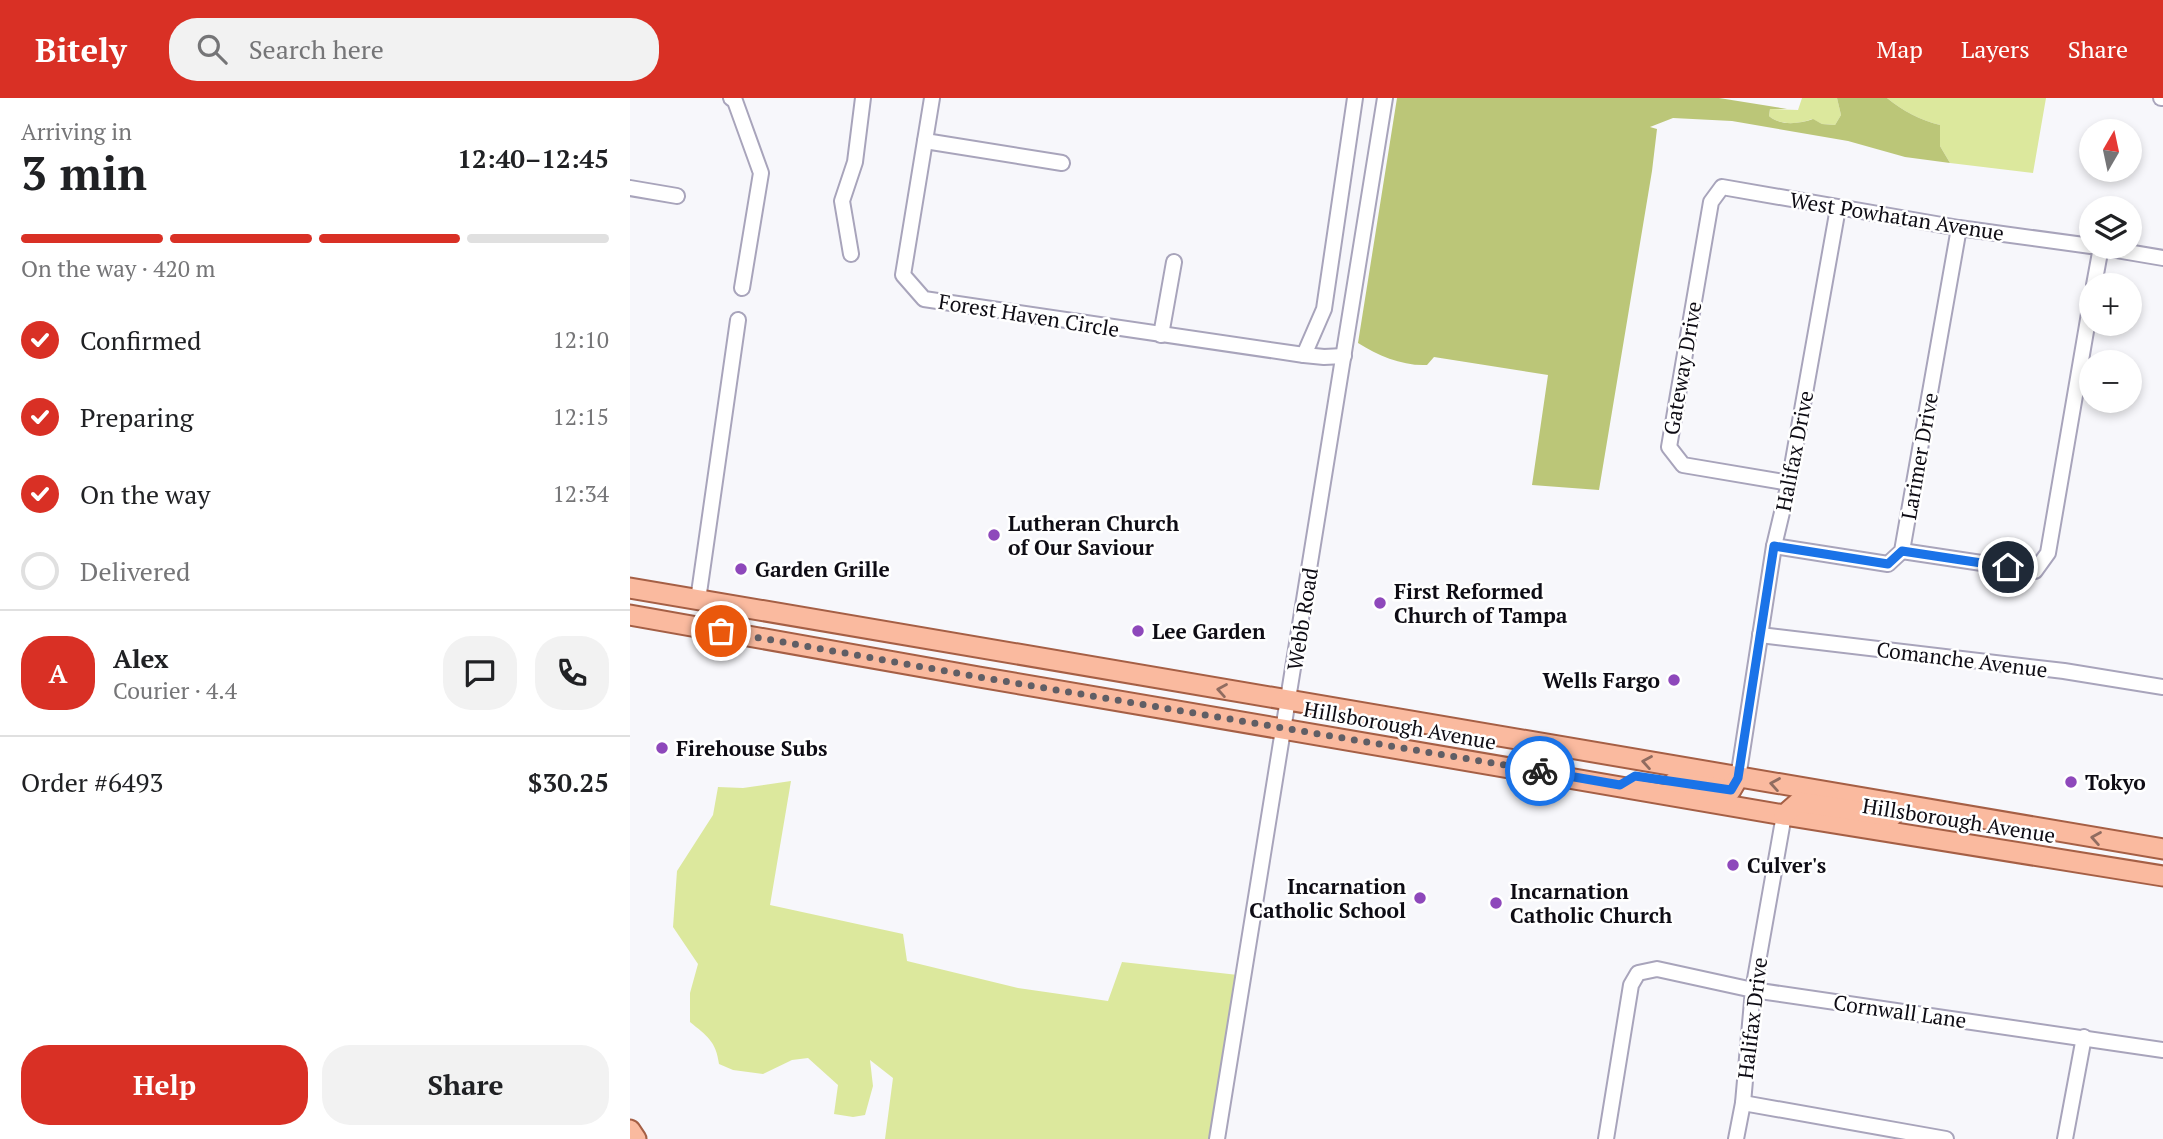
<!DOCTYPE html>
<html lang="en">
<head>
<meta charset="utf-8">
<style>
  :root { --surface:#fff; --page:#f2f2f2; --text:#202124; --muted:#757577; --line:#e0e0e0; --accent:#d93025 }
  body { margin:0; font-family:"PT Serif",serif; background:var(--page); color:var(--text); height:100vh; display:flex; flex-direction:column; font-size:26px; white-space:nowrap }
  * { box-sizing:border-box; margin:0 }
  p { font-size:23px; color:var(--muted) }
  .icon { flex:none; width:38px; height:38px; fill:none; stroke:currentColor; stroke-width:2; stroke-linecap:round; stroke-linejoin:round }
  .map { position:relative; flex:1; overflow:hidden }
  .details { display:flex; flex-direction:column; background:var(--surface); width:630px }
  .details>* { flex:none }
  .needle { width:46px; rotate:9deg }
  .controls { position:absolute; left:1449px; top:21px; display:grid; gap:14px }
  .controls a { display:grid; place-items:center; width:63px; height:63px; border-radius:50%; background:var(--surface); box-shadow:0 4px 10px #0003; font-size:35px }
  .pin { position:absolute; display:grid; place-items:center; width:60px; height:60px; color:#fff; margin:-30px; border:4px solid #fff; border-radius:50%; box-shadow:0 2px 7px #0007 }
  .courier { position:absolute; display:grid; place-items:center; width:70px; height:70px; margin:-35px; border:5px solid #1a73e8; border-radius:50%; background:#fff; color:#222; box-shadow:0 2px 9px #0007 }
  .summary em { font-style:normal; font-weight:800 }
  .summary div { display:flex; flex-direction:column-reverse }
  .summary { display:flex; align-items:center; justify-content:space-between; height:119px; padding:0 21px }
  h1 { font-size:46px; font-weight:800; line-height:52px }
  .bar { display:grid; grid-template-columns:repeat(4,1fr); gap:10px 7px; align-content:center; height:84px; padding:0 21px }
  .bar i { height:9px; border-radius:5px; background:var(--line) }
  .bar .on { background:var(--accent) }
  .bar p { grid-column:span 4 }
  .line { display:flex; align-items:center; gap:18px; padding:0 21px; border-top:2px solid var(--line) }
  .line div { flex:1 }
  .round { display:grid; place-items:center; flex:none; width:74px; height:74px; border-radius:28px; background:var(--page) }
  ol { padding:0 21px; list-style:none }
  li { display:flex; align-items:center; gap:21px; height:77px }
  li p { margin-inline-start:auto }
  li .icon { padding:7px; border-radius:50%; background:var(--accent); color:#fff; stroke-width:4 }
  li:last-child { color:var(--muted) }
  li i { width:38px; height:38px; border:4px solid var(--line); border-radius:50% }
  .primary-button { display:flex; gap:14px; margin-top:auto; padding:14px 21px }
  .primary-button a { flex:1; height:80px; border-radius:28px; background:var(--accent); color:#fff; font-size:28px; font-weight:800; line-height:80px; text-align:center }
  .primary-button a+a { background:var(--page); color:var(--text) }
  header { display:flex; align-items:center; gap:42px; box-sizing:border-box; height:98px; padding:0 35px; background:var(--accent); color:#fff }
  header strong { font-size:33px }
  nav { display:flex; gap:38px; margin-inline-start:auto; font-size:24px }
  .search { width:490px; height:63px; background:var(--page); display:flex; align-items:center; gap:18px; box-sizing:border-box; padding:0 24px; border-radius:28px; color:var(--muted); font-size:26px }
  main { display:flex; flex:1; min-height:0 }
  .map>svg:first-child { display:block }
</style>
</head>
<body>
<header>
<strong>Bitely</strong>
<div class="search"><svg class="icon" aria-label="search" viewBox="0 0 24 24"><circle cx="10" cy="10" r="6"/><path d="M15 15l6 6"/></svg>Search here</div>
<nav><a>Map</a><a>Layers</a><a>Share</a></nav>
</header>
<main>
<section class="details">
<div class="summary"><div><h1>3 min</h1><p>Arriving in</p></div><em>12:40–12:45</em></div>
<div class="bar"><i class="on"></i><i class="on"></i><i class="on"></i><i></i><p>On the way · 420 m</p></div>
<ol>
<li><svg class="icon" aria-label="check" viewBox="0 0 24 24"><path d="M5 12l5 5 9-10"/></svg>Confirmed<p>12:10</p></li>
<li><svg class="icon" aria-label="check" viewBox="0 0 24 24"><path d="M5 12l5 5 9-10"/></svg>Preparing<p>12:15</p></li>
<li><svg class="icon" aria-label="check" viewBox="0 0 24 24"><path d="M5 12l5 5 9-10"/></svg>On the way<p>12:34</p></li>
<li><i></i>Delivered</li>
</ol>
<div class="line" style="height:126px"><b class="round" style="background:var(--accent);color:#fff">A</b><div><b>Alex</b><p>Courier · 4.4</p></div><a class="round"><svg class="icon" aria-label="chat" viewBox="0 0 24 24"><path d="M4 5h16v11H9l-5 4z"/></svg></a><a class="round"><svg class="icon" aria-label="phone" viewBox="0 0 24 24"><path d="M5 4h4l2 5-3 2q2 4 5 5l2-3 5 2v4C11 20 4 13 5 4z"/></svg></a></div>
<div class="line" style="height:91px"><div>Order #6493</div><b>$30.25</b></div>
<div class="primary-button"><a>Help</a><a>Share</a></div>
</section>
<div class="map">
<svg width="1533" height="1041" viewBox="0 0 1533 1041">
  <rect width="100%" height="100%" fill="#f7f7fb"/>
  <!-- green -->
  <g fill="#dce89d">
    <path d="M1172 0H1207L1211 17 1205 27 1192 26 1182 21C1169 26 1151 28 1139 18L1140 11 1168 12Z"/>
    <path d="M1257 0H1416L1403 75 1320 65 1310 48V27C1290 22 1273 13 1257 0Z"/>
    <path d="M161 683 140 807 273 836 277 863 388 890 478 903 492 864 608 877 581 1041H255L263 980 240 962 243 988 235 1017 223 1019 204 1016 208 987 178 960 162 962 133 976 103 972 89 966C86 943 77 938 60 924V895L68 866 43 829 47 773 83 717 88 689 113 690Z"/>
  </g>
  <!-- forest -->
  <path fill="#bbc678" d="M767 0H1089L1157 11H1140L1139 18C1150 28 1169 26 1183 21L1192 26 1205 27 1211 17 1207 0H1257C1273 13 1290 22 1310 27V48L1320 65 1275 59 1218 43 1102 23 1043 20 1020 29 1027 31 1022 73 969 392 902 387 918 277 804 259 797 267C772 268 749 258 728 245Z"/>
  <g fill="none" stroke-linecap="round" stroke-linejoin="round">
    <defs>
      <g id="minor">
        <path d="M101 0 105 3 131 75 112 190"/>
        <path d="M302 0 273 177 294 201 674 257 694 259 714 258"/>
        <path d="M1531 0H1533"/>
        <path d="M295 43 432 65"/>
        <path d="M0 90 47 98"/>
        <path d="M1468 149 1533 160"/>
        <path d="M221 156 212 103 225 64 233 0"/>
        <path d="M1464 187 1471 149"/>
        <path d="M531 237 544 164"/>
        <path d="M674 257 694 211 725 0"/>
        <path d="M1159 385 1053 367 1039 349 1081 104 1092 89 1329 130 1461 148"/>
        <path d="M1144 448 1258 466 1272 453 1329 130"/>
        <path d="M1272 453 1405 473 1418 455 1461 204"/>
        <path d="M68 502 108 222"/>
        <path d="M1130 537 1434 573 1533 589"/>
        <path d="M1108 680 1144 448 1159 385 1208 110"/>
        <path d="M1113 1005 1316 1041"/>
        <path d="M587 1041 755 0"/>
        <path d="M976 1041 1001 887 1008 875 1027 871 1123 892 1533 952"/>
        <path d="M1106 1041 1113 1005 1123 892 1154 717"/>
        <path d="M1435 1041 1454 939"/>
      </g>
      <g id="major">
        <path d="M0 490 1533 751"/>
        <path d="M0 517 349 579 1154 717 1533 778"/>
        <path d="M1044 684 1101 692 1108 680"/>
        <path d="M1154 717 1169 704 1262 718"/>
        <path d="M0 1032 6 1041"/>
      </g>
    </defs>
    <!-- minor casing -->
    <use href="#minor" stroke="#a8a4bb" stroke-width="18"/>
    <!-- major casing -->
    <use href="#major" stroke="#a55f45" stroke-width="23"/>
    <!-- minor -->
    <use href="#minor" stroke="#fff" stroke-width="14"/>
    <!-- major -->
    <use href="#major" stroke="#faba9f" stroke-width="19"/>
  </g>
  <!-- one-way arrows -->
  <defs><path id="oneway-chevron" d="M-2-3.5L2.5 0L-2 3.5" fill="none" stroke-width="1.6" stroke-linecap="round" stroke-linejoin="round" transform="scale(1.75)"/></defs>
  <g stroke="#906c60">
    <use href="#oneway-chevron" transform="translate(592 592) rotate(-170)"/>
    <use href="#oneway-chevron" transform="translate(1017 664) rotate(-170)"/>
    <use href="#oneway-chevron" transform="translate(1145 686) rotate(-170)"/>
    <use href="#oneway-chevron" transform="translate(1466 740) rotate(-170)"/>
  </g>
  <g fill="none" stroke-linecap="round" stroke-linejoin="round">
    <!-- done -->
    <path stroke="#605e65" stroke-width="7" stroke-dasharray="0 12.6" d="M91 533 349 579 910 673"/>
    <!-- route -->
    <path stroke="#1a73e8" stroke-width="9" d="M910 673 990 687 1005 678 1101 692 1108 680 1144 448 1258 466 1272 453 1378 469"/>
  </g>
  <!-- markers -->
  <g fill="#8e48bb" stroke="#fff" stroke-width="2.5">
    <circle cx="364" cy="437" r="7"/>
    <circle cx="111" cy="471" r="7"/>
    <circle cx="750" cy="505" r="7"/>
    <circle cx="508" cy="533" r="7"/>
    <circle cx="1044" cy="582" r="7"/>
    <circle cx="32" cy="650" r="7"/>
    <circle cx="1441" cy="684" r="7"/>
    <circle cx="1103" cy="767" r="7"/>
    <circle cx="790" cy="800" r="7"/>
    <circle cx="866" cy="805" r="7"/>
  </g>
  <g text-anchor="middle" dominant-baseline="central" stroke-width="5" stroke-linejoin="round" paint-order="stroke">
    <!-- street labels -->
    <g font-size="21" fill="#0e0c14" stroke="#fff">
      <text transform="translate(1267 118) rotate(9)">West Powhatan Avenue</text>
      <text transform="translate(399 217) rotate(9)">Forest Haven Circle</text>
      <text transform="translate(1052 270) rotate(-80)">Gateway Drive</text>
      <text transform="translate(1164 353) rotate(-79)">Halifax Drive</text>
      <text transform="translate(1289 358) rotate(-80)">Larimer Drive</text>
      <text transform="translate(672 521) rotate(-81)">Webb Road</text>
      <text transform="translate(1332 561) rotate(7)">Comanche Avenue</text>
      <text transform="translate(770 627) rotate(10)">Hillsborough Avenue</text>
      <text transform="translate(1329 722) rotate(9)">Hillsborough Avenue</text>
      <text transform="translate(1270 913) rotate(8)">Cornwall Lane</text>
      <text transform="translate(1122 920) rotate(-83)">Halifax Drive</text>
    </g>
    <!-- poi labels -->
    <g font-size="21" font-weight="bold" fill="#0e0c14" stroke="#fff" text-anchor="start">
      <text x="378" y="425">Lutheran Church<tspan x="378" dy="24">of Our Saviour</tspan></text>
      <text x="125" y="471">Garden Grille</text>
      <text x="764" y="493">First Reformed<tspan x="764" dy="24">Church of Tampa</tspan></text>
      <text x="522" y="533">Lee Garden</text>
      <text x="1030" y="582" text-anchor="end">Wells Fargo</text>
      <text x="46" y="650">Firehouse Subs</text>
      <text x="1455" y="684">Tokyo</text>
      <text x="1117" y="767">Culver's</text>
      <text x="776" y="788" text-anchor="end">Incarnation<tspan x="776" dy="24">Catholic School</tspan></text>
      <text x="880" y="793">Incarnation<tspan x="880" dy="24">Catholic Church</tspan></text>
    </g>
  </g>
</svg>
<div class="controls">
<a><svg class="needle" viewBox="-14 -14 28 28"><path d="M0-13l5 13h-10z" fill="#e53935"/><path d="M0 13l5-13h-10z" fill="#757577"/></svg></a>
<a><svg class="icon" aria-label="layers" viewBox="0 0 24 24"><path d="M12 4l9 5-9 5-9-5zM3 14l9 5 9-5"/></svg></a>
<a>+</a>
<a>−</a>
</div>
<div class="pin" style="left:91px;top:533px;background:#ea580c"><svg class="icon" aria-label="bag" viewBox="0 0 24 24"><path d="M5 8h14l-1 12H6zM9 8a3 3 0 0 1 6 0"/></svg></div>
<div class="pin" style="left:1378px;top:469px;background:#1f2937"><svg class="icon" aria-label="home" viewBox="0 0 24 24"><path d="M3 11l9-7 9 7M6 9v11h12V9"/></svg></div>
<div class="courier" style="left:910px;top:673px"><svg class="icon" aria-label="bike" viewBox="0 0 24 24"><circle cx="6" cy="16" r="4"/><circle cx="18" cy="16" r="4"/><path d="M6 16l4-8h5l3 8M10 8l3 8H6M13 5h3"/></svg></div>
</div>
</main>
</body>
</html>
